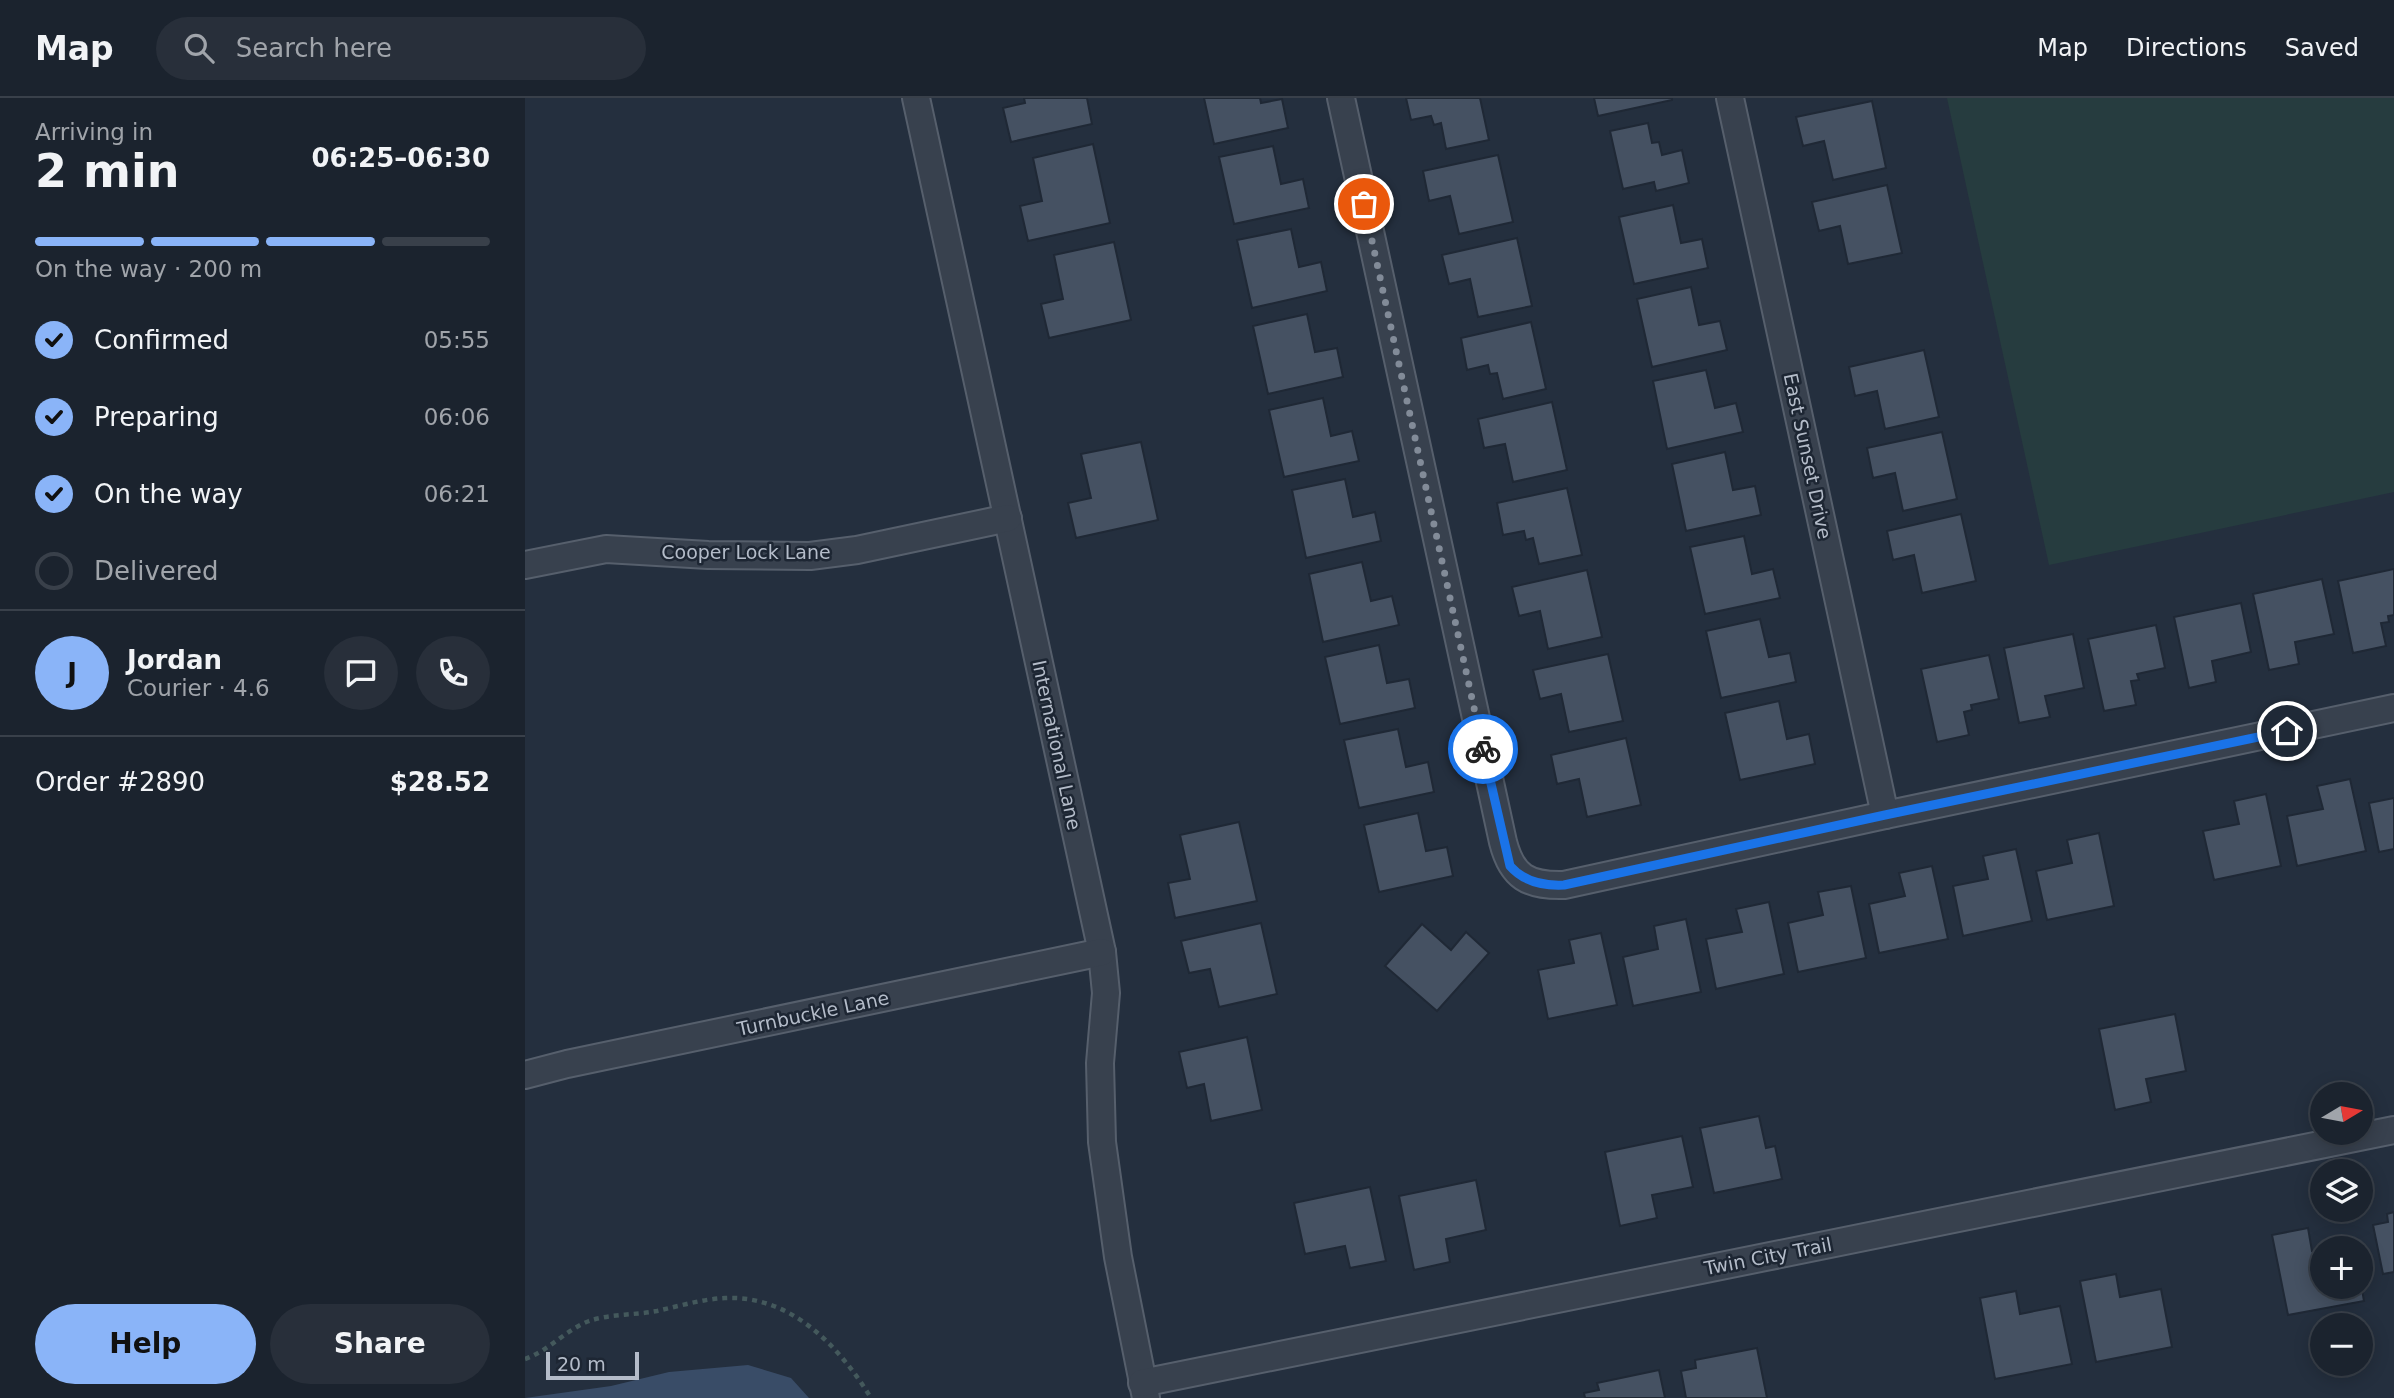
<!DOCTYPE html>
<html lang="en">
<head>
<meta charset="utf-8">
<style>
  :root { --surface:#1b232e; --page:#282f3a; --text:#f1f3f6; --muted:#a0a4aa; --line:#39404a; --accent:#8ab4f8 }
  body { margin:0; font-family:"DejaVu Sans",sans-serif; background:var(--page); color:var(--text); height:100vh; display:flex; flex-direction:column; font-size:26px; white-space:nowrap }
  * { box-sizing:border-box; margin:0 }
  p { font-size:23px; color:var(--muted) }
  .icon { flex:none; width:38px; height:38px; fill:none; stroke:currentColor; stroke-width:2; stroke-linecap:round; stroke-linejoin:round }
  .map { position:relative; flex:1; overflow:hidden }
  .side { display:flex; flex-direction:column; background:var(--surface); width:525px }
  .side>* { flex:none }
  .needle { width:46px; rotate:80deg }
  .tools { position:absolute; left:1785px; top:984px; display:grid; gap:14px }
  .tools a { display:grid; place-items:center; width:63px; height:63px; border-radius:50%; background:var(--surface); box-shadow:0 4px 18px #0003,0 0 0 2px var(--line); font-size:35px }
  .scale { position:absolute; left:21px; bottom:18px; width:93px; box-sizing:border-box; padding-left:7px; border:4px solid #b4bcc9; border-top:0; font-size:19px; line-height:24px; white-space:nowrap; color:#b4bcc9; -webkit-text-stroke:5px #1d2633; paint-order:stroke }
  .pin { position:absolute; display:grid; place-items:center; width:60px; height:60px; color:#fff; margin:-30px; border:4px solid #fff; border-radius:50%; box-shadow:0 2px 7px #0007 }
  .courier { position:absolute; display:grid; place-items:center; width:70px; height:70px; margin:-35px; border:5px solid #1a73e8; border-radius:50%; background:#fff; color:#222; box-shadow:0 2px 9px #0007 }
  .summary em { font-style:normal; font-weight:700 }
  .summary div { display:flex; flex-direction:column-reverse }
  .summary { display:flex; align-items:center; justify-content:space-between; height:119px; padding:0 35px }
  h1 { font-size:46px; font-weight:700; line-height:52px }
  .bar { display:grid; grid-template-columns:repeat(4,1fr); gap:10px 7px; align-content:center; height:84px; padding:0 35px }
  .bar i { height:9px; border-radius:5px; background:var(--line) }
  .bar .active { background:var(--accent) }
  .bar p { grid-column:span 4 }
  .line { display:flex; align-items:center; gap:18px; padding:0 35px; border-top:2px solid var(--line) }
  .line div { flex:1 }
  .round { display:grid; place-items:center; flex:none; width:74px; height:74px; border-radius:37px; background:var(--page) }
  ol { padding:0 35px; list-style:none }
  li { display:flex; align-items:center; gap:21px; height:77px }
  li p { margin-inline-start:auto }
  li .icon { padding:7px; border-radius:50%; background:var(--accent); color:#111; stroke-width:4 }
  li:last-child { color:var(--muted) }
  li i { width:38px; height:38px; border:4px solid var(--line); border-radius:50% }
  .button { display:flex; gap:14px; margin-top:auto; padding:14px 35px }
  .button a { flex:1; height:80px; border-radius:42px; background:var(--accent); color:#111; font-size:28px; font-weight:700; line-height:80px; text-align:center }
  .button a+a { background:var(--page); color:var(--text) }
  header { display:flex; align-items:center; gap:42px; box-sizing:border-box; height:98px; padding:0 35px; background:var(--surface); border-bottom:2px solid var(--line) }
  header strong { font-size:33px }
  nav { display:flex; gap:38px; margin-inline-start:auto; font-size:24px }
  .search { width:490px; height:63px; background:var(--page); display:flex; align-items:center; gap:18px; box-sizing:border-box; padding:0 24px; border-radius:38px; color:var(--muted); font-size:26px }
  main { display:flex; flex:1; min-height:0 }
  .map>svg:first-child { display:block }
</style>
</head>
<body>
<header>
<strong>Map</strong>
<div class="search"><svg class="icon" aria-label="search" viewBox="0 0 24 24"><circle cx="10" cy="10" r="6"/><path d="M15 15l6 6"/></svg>Search here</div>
<nav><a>Map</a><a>Directions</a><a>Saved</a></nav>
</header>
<main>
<section class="side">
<div class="summary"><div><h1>2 min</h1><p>Arriving in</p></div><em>06:25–06:30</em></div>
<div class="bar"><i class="active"></i><i class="active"></i><i class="active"></i><i></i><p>On the way · 200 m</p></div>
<ol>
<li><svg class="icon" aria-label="check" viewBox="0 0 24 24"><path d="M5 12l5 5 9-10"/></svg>Confirmed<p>05:55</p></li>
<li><svg class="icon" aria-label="check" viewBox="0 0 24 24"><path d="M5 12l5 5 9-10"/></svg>Preparing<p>06:06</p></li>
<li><svg class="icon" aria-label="check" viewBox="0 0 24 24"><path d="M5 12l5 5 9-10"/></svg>On the way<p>06:21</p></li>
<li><i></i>Delivered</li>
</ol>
<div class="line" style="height:126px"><b class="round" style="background:var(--accent);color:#111">J</b><div><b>Jordan</b><p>Courier · 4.6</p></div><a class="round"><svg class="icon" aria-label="chat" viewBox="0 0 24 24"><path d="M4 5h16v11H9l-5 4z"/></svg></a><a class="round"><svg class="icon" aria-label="phone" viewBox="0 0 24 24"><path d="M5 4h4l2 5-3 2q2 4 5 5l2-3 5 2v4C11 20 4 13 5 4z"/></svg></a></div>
<div class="line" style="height:91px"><div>Order #2890</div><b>$28.52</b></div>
<div class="button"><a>Help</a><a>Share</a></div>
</section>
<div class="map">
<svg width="1869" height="1300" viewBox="0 0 1869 1300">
  <rect width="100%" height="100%" fill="#242f3e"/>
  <!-- green -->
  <path fill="#263c3f" d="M1422 0H1869V394L1524 467Z"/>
  <!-- water -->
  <path fill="#394c67" d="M223 1267 266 1280 284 1300H0L86 1288 144 1274Z"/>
  <!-- building -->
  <g fill="#455162" stroke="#1f2835" stroke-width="2">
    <path d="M499 0H562L567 26 486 44 478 10 500 5Z"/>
    <path d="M679 0H735L736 5 757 1 763 30 689 46Z"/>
    <path d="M881 0H955L964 42 921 51 916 25 909 27 906 18 886 22Z"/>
    <path d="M1069 0H1147V2L1073 18Z"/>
    <path d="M1347 3 1361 70 1308 82 1299 43 1278 48 1271 19Z"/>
    <path d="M1123 25 1127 45 1134 44 1137 57 1157 52 1164 85 1131 93 1129 84 1098 91 1085 33Z"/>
    <path d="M568 46 585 125 503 143 495 108 517 103 508 60Z"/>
    <path d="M748 48 756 86 778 81 784 110 709 126 694 59Z"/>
    <path d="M973 57 988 124 934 136 925 98 904 103 898 73Z"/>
    <path d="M1362 87 1377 155 1323 166 1315 128 1294 133 1287 104Z"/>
    <path d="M1148 107 1156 145 1177 141 1183 170 1109 186 1094 119Z"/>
    <path d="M766 131 774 169 796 164 802 193 727 210 712 142Z"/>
    <path d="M992 140 1007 208 953 219 945 181 924 186 917 157Z"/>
    <path d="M589 144 606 222 524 240 516 206 538 201 529 157Z"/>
    <path d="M1166 189 1174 227 1195 223 1202 252 1127 269 1112 201Z"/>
    <path d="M782 216 790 254 812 250 818 279 743 296 728 228Z"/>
    <path d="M1006 224 1021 291 978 301 972 275 965 276 963 267 942 272 936 240Z"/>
    <path d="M1399 252 1414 319 1360 331 1352 293 1330 298 1324 269Z"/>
    <path d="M1181 272 1190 310 1211 305 1218 334 1142 351 1128 283Z"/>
    <path d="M798 300 806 338 827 333 834 363 759 379 744 312Z"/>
    <path d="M1027 304 1042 372 988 384 980 346 959 350 953 321Z"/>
    <path d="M1417 334 1432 401 1378 413 1370 375 1348 380 1342 350Z"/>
    <path d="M616 344 633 422 551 440 543 405 566 400 556 356Z"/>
    <path d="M1200 354 1208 392 1230 388 1236 417 1161 433 1147 366Z"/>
    <path d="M820 381 828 419 850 414 856 443 781 460 767 392Z"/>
    <path d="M1042 390 1057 457 1014 466 1008 440 1001 442 999 433 978 437 972 405Z"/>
    <path d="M1436 416 1451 483 1397 495 1389 457 1368 462 1362 433Z"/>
    <path d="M1219 438 1227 476 1248 471 1255 500 1180 516 1165 449Z"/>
    <path d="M837 464 846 503 867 498 874 527 798 544 784 476Z"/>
    <path d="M1869 471V517L1863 518 1864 524 1856 525 1861 548 1828 555 1813 483Z"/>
    <path d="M1062 472 1077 539 1023 551 1015 513 994 518 987 489Z"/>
    <path d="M1797 481 1809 536 1770 544 1774 566 1744 572 1728 496Z"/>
    <path d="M1716 505 1726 554 1687 563 1691 584 1664 590 1649 519Z"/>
    <path d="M1235 521 1244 559 1265 555 1271 584 1196 600 1181 533Z"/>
    <path d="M1631 527 1640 570 1612 576 1614 582 1606 583 1611 607 1579 613 1563 541Z"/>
    <path d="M1548 536 1559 590 1520 598 1525 619 1494 625 1479 550Z"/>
    <path d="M854 547 862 585 884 581 890 610 815 626 800 559Z"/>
    <path d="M1083 556 1098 623 1044 634 1036 596 1015 601 1008 572Z"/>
    <path d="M1464 557 1474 601 1446 607 1447 612 1439 614 1444 637 1412 644 1396 571Z"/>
    <path d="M1254 603 1262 641 1284 636 1290 666 1215 682 1200 615Z"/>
    <path d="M873 631 881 669 903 664 909 694 834 710 819 642Z"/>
    <path d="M1101 640 1116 707 1062 719 1054 681 1032 686 1026 657Z"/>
    <path d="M1825 681 1841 753 1772 768 1762 718 1798 711 1792 688Z"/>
    <path d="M1741 696 1756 768 1689 782 1678 733 1714 726 1709 703Z"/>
    <path d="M1869 700V751L1854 754 1844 705Z"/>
    <path d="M893 715 901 753 922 749 928 778 854 794 839 727Z"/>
    <path d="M714 724 732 803 650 820 643 785 665 781 655 737Z"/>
    <path d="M1574 735 1589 808 1522 822 1511 773 1547 765 1542 742Z"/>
    <path d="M1491 751 1507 823 1438 838 1428 788 1463 781 1458 758Z"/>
    <path d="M1407 768 1423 841 1354 855 1344 806 1380 798 1374 775Z"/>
    <path d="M1326 788 1341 860 1273 874 1263 825 1298 817 1293 794Z"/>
    <path d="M1244 804 1259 876 1191 891 1181 841 1217 834 1211 811Z"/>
    <path d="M1161 821 1176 894 1108 908 1098 859 1133 851 1129 828Z"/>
    <path d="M736 825 752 896 694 909 685 871 664 875 656 843Z"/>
    <path d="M897 826 926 852 941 834 964 855 912 913 860 868Z"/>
    <path d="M1076 835 1092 907 1023 921 1013 872 1049 865 1044 842Z"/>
    <path d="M1650 916 1661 973 1621 981 1626 1004 1590 1012 1574 931Z"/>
    <path d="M722 939 737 1012 686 1023 679 986 662 990 654 954Z"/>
    <path d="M1234 1018 1241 1050 1250 1048 1257 1081 1189 1095 1175 1030Z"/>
    <path d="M1157 1038 1168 1089 1127 1097 1132 1120 1095 1128 1080 1054Z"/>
    <path d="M951 1082 961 1132 921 1141 925 1164 889 1172 874 1098Z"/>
    <path d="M845 1089 861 1163 825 1170 820 1148 780 1156 769 1105Z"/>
    <path d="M1869 1114V1174L1858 1176 1848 1127 1863 1124 1862 1116Z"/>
    <path d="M1783 1130 1787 1153 1797 1151V1188H1836V1186L1839 1203 1763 1217 1747 1137Z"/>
    <path d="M1828 1145V1150H1804Z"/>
    <path d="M1591 1176 1595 1199 1636 1191 1647 1249 1571 1264 1555 1183Z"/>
    <path d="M1491 1193 1495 1216 1535 1208 1547 1266 1470 1281 1455 1200Z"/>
    <path d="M1232 1250 1242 1300H1161L1156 1273 1171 1270 1170 1262Z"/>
    <path d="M1134 1272 1140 1300H1060L1059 1295 1074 1292 1072 1285Z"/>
  </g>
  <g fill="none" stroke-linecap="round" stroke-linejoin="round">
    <defs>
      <g id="street">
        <path d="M391 0 577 854 581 895 575 965 577 1044 593 1159 621 1300"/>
        <path d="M816 0 978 744C987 779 1003 788 1039 787L1360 717 1869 610"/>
        <path d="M1205 0 1360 717"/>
        <path d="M0 467 81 451 183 457 285 458 332 452 483 420"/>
        <path d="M0 977 42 966 577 854"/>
        <path d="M617 1285 1869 1032"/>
      </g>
    </defs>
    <!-- street casing -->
    <use href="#street" stroke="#565f6c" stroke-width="30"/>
    <!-- path -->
    <path stroke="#44595c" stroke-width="4.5" stroke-dasharray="5 5" stroke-linecap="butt" d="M0 1261C23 1253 41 1232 64 1223 84 1216 111 1217 132 1213 154 1208 178 1201 200 1200 266 1197 314 1248 346 1300"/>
    <!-- street -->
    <use href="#street" stroke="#38414e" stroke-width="26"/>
  </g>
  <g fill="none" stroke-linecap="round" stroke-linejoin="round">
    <!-- done -->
    <path stroke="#828b98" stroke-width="7" stroke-dasharray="0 12.6" d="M839 106 958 651"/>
    <!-- route -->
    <path stroke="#1a73e8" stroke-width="9" d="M958 651 985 768C999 784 1019 788 1039 787L1360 717 1762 633"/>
  </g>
  <g text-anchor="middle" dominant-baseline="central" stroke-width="5" stroke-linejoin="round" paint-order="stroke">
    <!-- street labels -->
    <g font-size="19" fill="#b4bcc9" stroke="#1d2633">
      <text transform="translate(1283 358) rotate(78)">East Sunset Drive</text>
      <text x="221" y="454">Cooper Lock Lane</text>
      <text transform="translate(532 647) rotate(78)">International Lane</text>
      <text transform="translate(288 915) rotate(-12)">Turnbuckle Lane</text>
      <text transform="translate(1243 1158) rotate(-11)">Twin City Trail</text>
    </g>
  </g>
</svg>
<div class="tools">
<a><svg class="needle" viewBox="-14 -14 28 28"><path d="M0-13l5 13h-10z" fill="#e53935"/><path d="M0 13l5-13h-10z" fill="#a0a4aa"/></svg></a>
<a><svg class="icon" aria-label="layers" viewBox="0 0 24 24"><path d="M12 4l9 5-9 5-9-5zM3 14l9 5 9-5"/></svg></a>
<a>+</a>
<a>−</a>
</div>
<div class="scale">20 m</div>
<div class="pin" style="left:839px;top:106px;background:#ea580c"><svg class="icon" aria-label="bag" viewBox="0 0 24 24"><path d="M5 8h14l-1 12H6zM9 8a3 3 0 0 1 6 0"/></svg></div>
<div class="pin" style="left:1762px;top:633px;background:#1f2937"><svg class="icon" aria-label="home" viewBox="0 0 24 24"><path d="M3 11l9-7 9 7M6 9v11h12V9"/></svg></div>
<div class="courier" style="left:958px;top:651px"><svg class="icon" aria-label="bike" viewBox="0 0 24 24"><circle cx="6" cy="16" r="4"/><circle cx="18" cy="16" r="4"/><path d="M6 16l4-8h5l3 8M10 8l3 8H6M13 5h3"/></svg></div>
</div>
</main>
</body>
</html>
